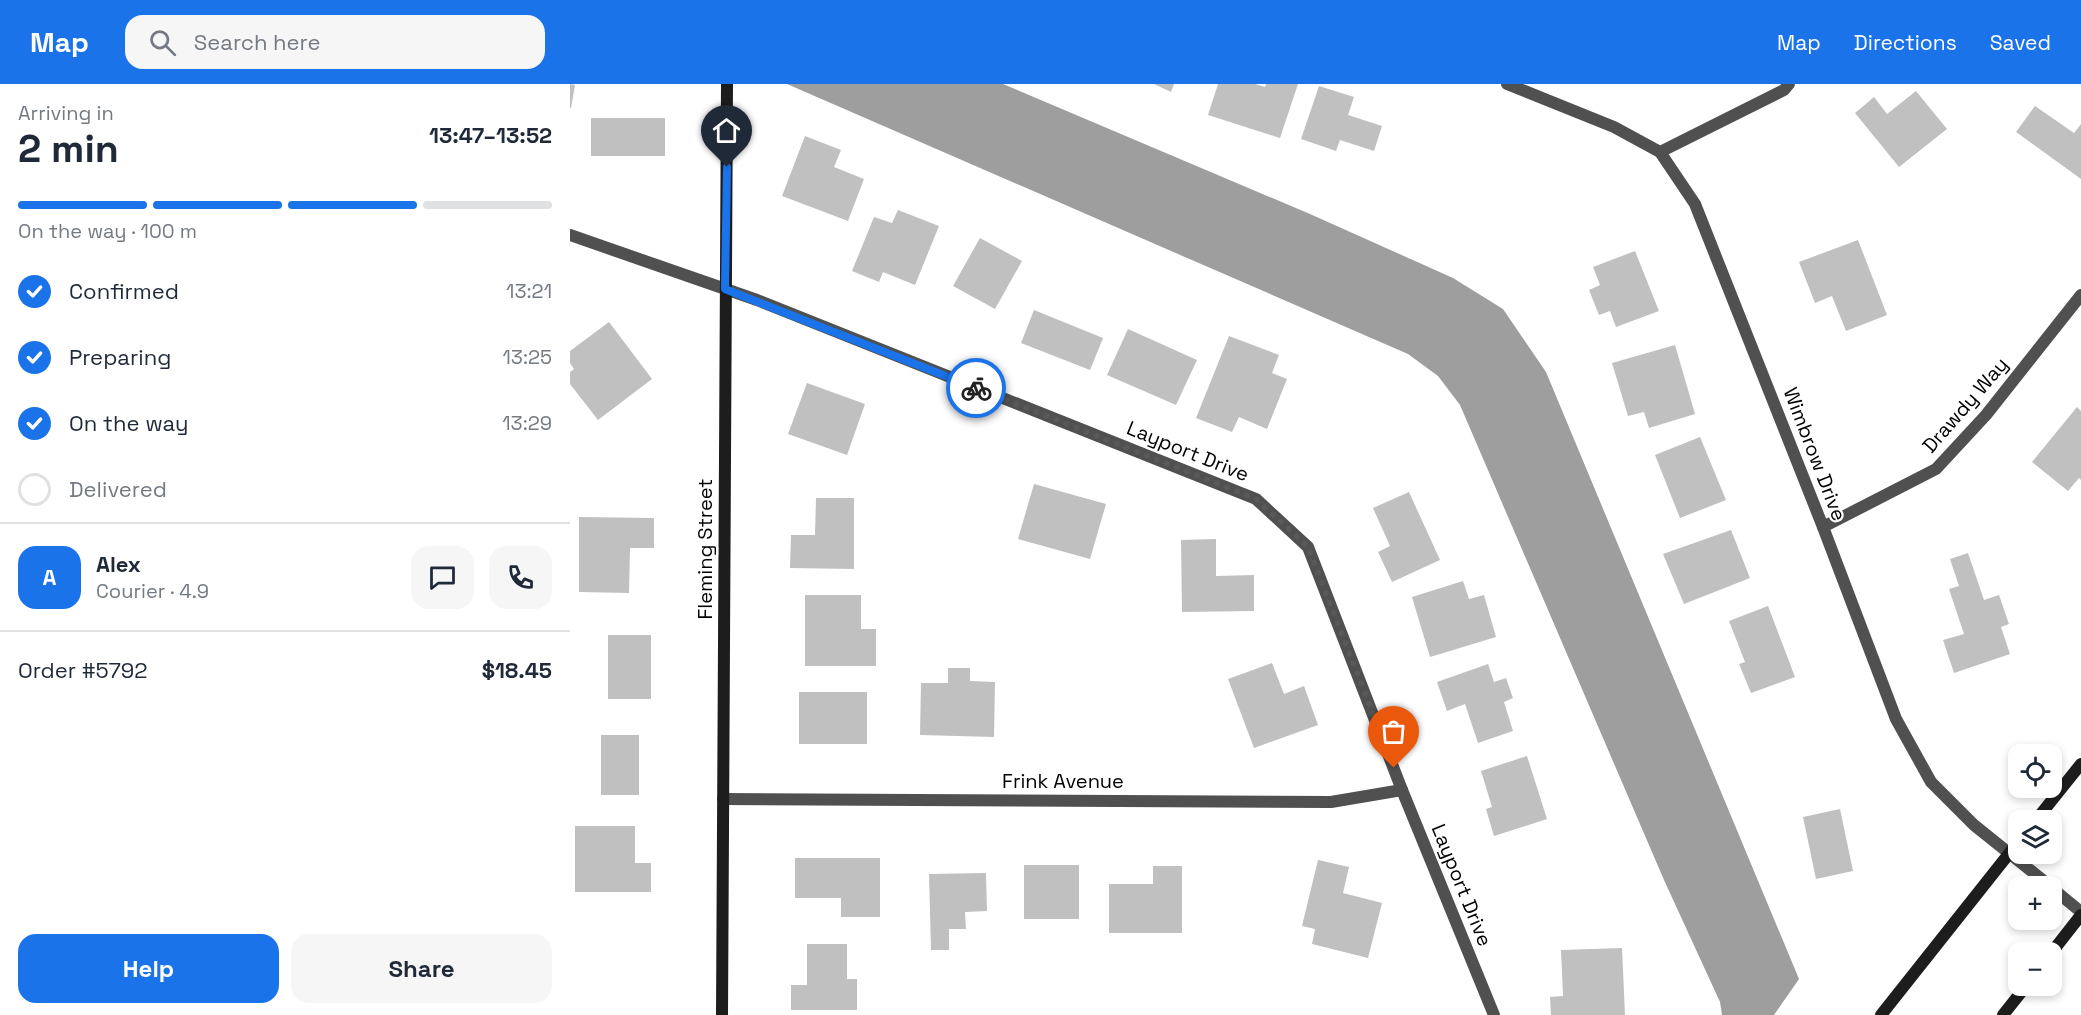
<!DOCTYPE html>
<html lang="en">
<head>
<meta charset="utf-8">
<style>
  :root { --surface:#fff; --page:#f6f6f7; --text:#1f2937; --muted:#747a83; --line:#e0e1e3; --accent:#1a73e8 }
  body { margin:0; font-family:"Space Grotesk",sans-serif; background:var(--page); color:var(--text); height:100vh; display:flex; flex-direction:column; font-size:22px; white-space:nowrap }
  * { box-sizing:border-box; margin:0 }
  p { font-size:20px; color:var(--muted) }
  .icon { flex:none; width:33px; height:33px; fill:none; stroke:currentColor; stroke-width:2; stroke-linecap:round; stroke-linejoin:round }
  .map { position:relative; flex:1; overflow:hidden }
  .details { display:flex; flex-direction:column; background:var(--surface); width:570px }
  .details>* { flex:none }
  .fabs { position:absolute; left:1438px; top:660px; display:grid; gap:12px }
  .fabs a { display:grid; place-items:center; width:54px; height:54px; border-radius:12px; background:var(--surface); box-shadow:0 3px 9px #0003; font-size:30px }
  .pin { position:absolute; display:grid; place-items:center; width:51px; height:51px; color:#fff; margin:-62px -26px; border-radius:50% 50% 50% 0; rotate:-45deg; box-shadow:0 0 6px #0007 }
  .pin .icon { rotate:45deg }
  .courier { position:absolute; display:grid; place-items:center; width:60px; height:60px; margin:-30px; border:4px solid #1a73e8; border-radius:50%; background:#fff; color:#222; box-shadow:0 2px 8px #0007 }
  .overview em { font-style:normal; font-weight:700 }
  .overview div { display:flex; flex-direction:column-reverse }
  .overview { display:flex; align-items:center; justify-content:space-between; height:102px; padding:0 18px }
  h1 { font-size:39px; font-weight:700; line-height:45px }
  .bar { display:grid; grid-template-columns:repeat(4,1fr); gap:9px 6px; align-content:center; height:72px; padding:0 18px }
  .bar i { height:8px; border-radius:4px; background:var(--line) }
  .bar .current { background:var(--accent) }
  .bar p { grid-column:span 4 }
  .line { display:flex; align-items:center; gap:15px; padding:0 18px; border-top:2px solid var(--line) }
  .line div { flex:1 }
  .round { display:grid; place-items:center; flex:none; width:63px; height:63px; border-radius:18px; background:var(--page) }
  ol { padding:0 18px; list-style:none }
  li { display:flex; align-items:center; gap:18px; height:66px }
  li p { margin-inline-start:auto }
  li .icon { padding:6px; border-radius:50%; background:var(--accent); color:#fff; stroke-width:4 }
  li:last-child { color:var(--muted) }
  li i { width:33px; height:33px; border:3px solid var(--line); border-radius:50% }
  .action { display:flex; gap:12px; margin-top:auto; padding:12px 18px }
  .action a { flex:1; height:69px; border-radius:18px; background:var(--accent); color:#fff; font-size:24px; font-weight:700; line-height:69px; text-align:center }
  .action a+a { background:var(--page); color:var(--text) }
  header { display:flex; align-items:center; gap:36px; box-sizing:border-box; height:84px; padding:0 30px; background:var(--accent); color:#fff }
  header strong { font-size:28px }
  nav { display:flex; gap:33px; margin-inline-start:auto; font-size:21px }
  .search { width:420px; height:54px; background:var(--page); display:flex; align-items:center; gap:15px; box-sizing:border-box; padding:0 21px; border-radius:18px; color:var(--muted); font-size:22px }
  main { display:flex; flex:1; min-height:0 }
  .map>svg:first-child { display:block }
</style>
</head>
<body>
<header>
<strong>Map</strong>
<div class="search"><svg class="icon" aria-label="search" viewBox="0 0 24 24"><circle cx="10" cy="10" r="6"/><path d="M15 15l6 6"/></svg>Search here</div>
<nav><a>Map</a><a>Directions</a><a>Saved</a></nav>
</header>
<main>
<section class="details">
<div class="overview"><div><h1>2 min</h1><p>Arriving in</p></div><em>13:47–13:52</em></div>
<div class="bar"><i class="current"></i><i class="current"></i><i class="current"></i><i></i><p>On the way · 100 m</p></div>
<ol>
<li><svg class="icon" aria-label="check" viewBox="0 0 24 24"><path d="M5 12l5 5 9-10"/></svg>Confirmed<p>13:21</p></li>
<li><svg class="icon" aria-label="check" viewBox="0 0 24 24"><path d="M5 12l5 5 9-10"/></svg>Preparing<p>13:25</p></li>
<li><svg class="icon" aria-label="check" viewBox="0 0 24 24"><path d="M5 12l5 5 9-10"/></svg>On the way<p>13:29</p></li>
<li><i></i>Delivered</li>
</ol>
<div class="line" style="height:108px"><b class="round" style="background:var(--accent);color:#fff">A</b><div><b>Alex</b><p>Courier · 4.9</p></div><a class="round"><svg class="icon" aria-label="chat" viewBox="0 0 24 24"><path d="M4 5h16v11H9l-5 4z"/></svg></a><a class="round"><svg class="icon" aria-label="phone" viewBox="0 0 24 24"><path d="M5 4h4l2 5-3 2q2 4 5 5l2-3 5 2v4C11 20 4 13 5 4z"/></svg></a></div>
<div class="line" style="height:78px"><div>Order #5792</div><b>$18.45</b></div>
<div class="action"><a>Help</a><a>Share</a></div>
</section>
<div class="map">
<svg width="1511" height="931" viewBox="0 0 1511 931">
  <rect width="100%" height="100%" fill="#fff"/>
  <!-- water -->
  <path fill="#9e9e9e" d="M217 0H433L740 130 883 194 933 225 976 288 1229 895 1204 931H1152L1150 918 1094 796 890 321 868 292 838 270Z"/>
  <!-- building -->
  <g fill="#c0c0c0">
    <path d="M0 0 5 1 1 24H0Z"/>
    <path d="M584 0H604L601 8Z"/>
    <path d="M648 0H685L695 3 696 0H728L710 54 638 31Z"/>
    <path d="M749 2 784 13 778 31 812 42 804 67 770 56 766 67 731 55Z"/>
    <path d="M1346 7 1377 45 1329 83 1285 29 1304 13 1317 30Z"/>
    <path d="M1465 22 1504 49 1511 40V95L1446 48Z"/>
    <rect x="21" y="34" width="74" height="38"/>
    <path d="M235 52 271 66 264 83 294 95 278 137 212 112Z"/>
    <path d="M328 126 369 142 345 201 313 188 309 198 282 187 304 133 322 139Z"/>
    <path d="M410 154 452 177 425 225 383 202Z"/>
    <path d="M1288 156 1317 231 1276 247 1262 212 1245 219 1229 178Z"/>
    <path d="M1065 167 1089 227 1046 243 1040 227 1029 231 1019 206 1030 201 1023 183Z"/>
    <path d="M464 226 533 254 520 286 451 259Z"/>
    <path d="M39 238 82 295 28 336 0 300V288L4 285 0 279V267Z"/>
    <path d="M558 245 627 276 606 321 537 291Z"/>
    <path d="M659 252 709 271 702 289 717 295 697 345 669 333 662 348 626 334Z"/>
    <path d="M1105 261 1125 330 1079 344 1074 328 1058 332 1042 279Z"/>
    <path d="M237 299 295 320 277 371 218 350Z"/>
    <path d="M1507 323 1511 327V396L1509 394 1498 407 1462 378Z"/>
    <path d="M1130 353 1156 416 1110 434 1085 371Z"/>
    <path d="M464 400 536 420 520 475 448 455Z"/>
    <path d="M839 408 870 476 822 498 808 468 820 462 803 424Z"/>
    <path d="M246 414H284V485L220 484 221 451H245Z"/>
    <path d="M9 433 84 434V464H60L59 509 9 508Z"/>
    <path d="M1161 446 1180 494 1114 520 1093 470Z"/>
    <path d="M646 455V492L684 491V527L612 528 611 456Z"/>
    <path d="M1398 469 1414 516 1429 511 1439 540 1431 543 1440 570 1384 589 1373 556 1394 550 1379 505 1389 502 1380 475Z"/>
    <path d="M893 497 899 515 914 511 926 553 860 573 842 513Z"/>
    <path d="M235 511H291V545H306V582H235Z"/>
    <path d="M1198 522 1225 593 1181 609 1169 580 1175 578 1159 537Z"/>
    <rect x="38" y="551" width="43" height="64"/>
    <path d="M702 579 714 610 734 602 748 641 684 664 658 595Z"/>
    <path d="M918 580 924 598 936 594 943 614 934 618 943 647 908 659 895 620 877 627 867 598Z"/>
    <path d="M378 584H400V597L425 598 424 653 350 651 351 599H378Z"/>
    <rect x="229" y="608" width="68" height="52"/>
    <rect x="31" y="651" width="38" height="60"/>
    <path d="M957 672 977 735 924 752 916 725 922 723 911 687Z"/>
    <path d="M1270 725 1283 787 1246 795 1233 733Z"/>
    <path d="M5 742H65V779H81V808H5Z"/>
    <path d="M225 774H310V833H271V814H225Z"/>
    <path d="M748 776 779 783 773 809 812 819 798 874 742 860 745 845 732 842Z"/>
    <rect x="454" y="781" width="55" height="54"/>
    <path d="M583 782H612V849H539V800H583Z"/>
    <path d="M416 789 417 827 395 828 396 845H379V866H361L359 790Z"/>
    <path d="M237 860H277V895H287V926H221V901H237Z"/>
    <path d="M1052 864 1055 931H981L980 913 993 912 991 866Z"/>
  </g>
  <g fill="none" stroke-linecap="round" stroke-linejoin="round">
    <!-- street -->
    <g stroke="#505050" stroke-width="12">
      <path d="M937 0 1044 43 1090 68 1125 120 1253 443 1326 635 1361 698 1404 741 1480 802"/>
      <path d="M1090 68 1214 6 1219 0"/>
      <path d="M0 151 187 216 686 415 738 463 832 706 924 931"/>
      <path d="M1253 443 1366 385 1416 331 1511 211"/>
      <path d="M153 715 761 718 832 706"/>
      <path d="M1482 804 1511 828"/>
    </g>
    <!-- secondary -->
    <g stroke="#1d1d1d" stroke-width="12">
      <path d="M1466 736 1511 680"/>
      <path d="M1482 868 1511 831"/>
      <path d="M152 931 157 0"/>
      <path d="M1311 931 1449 757"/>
      <path d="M1433 931 1456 902"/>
    </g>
  </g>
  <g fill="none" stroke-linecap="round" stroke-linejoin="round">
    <!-- done -->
    <path stroke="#595959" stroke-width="6" stroke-dasharray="0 10.8" d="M406 304 686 415 738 463 824 684"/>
    <!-- route -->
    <path stroke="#1a73e8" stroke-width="8" d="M157 83 155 205 406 304"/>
  </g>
  <g text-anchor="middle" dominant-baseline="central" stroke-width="4.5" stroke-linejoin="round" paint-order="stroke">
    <!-- street labels -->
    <g font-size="20" fill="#000" stroke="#fff">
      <text transform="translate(1395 321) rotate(-49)">Drawdy Way</text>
      <text transform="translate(618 367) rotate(22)">Layport Drive</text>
      <text transform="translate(1245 370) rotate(69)">Wimbrow Drive</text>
      <text transform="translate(135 465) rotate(-90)">Fleming Street</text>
      <text x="493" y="697">Frink Avenue</text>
      <text transform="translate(892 801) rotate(68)">Layport Drive</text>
    </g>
  </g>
</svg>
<div class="fabs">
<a><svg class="icon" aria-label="locate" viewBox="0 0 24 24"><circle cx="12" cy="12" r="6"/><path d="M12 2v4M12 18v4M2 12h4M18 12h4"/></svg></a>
<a><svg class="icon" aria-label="layers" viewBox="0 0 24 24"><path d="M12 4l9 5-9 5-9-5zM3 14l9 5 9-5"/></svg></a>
<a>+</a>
<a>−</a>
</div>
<div class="pin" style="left:824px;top:684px;background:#ea580c"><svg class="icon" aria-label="bag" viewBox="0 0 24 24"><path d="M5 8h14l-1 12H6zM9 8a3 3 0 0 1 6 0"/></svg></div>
<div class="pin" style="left:157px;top:83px;background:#1f2937"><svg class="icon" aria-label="home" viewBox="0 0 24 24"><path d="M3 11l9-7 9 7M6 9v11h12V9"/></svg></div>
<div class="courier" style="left:406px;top:304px"><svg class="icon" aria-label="bike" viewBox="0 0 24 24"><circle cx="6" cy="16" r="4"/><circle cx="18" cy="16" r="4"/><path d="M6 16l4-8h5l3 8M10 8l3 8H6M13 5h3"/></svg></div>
</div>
</main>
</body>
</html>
